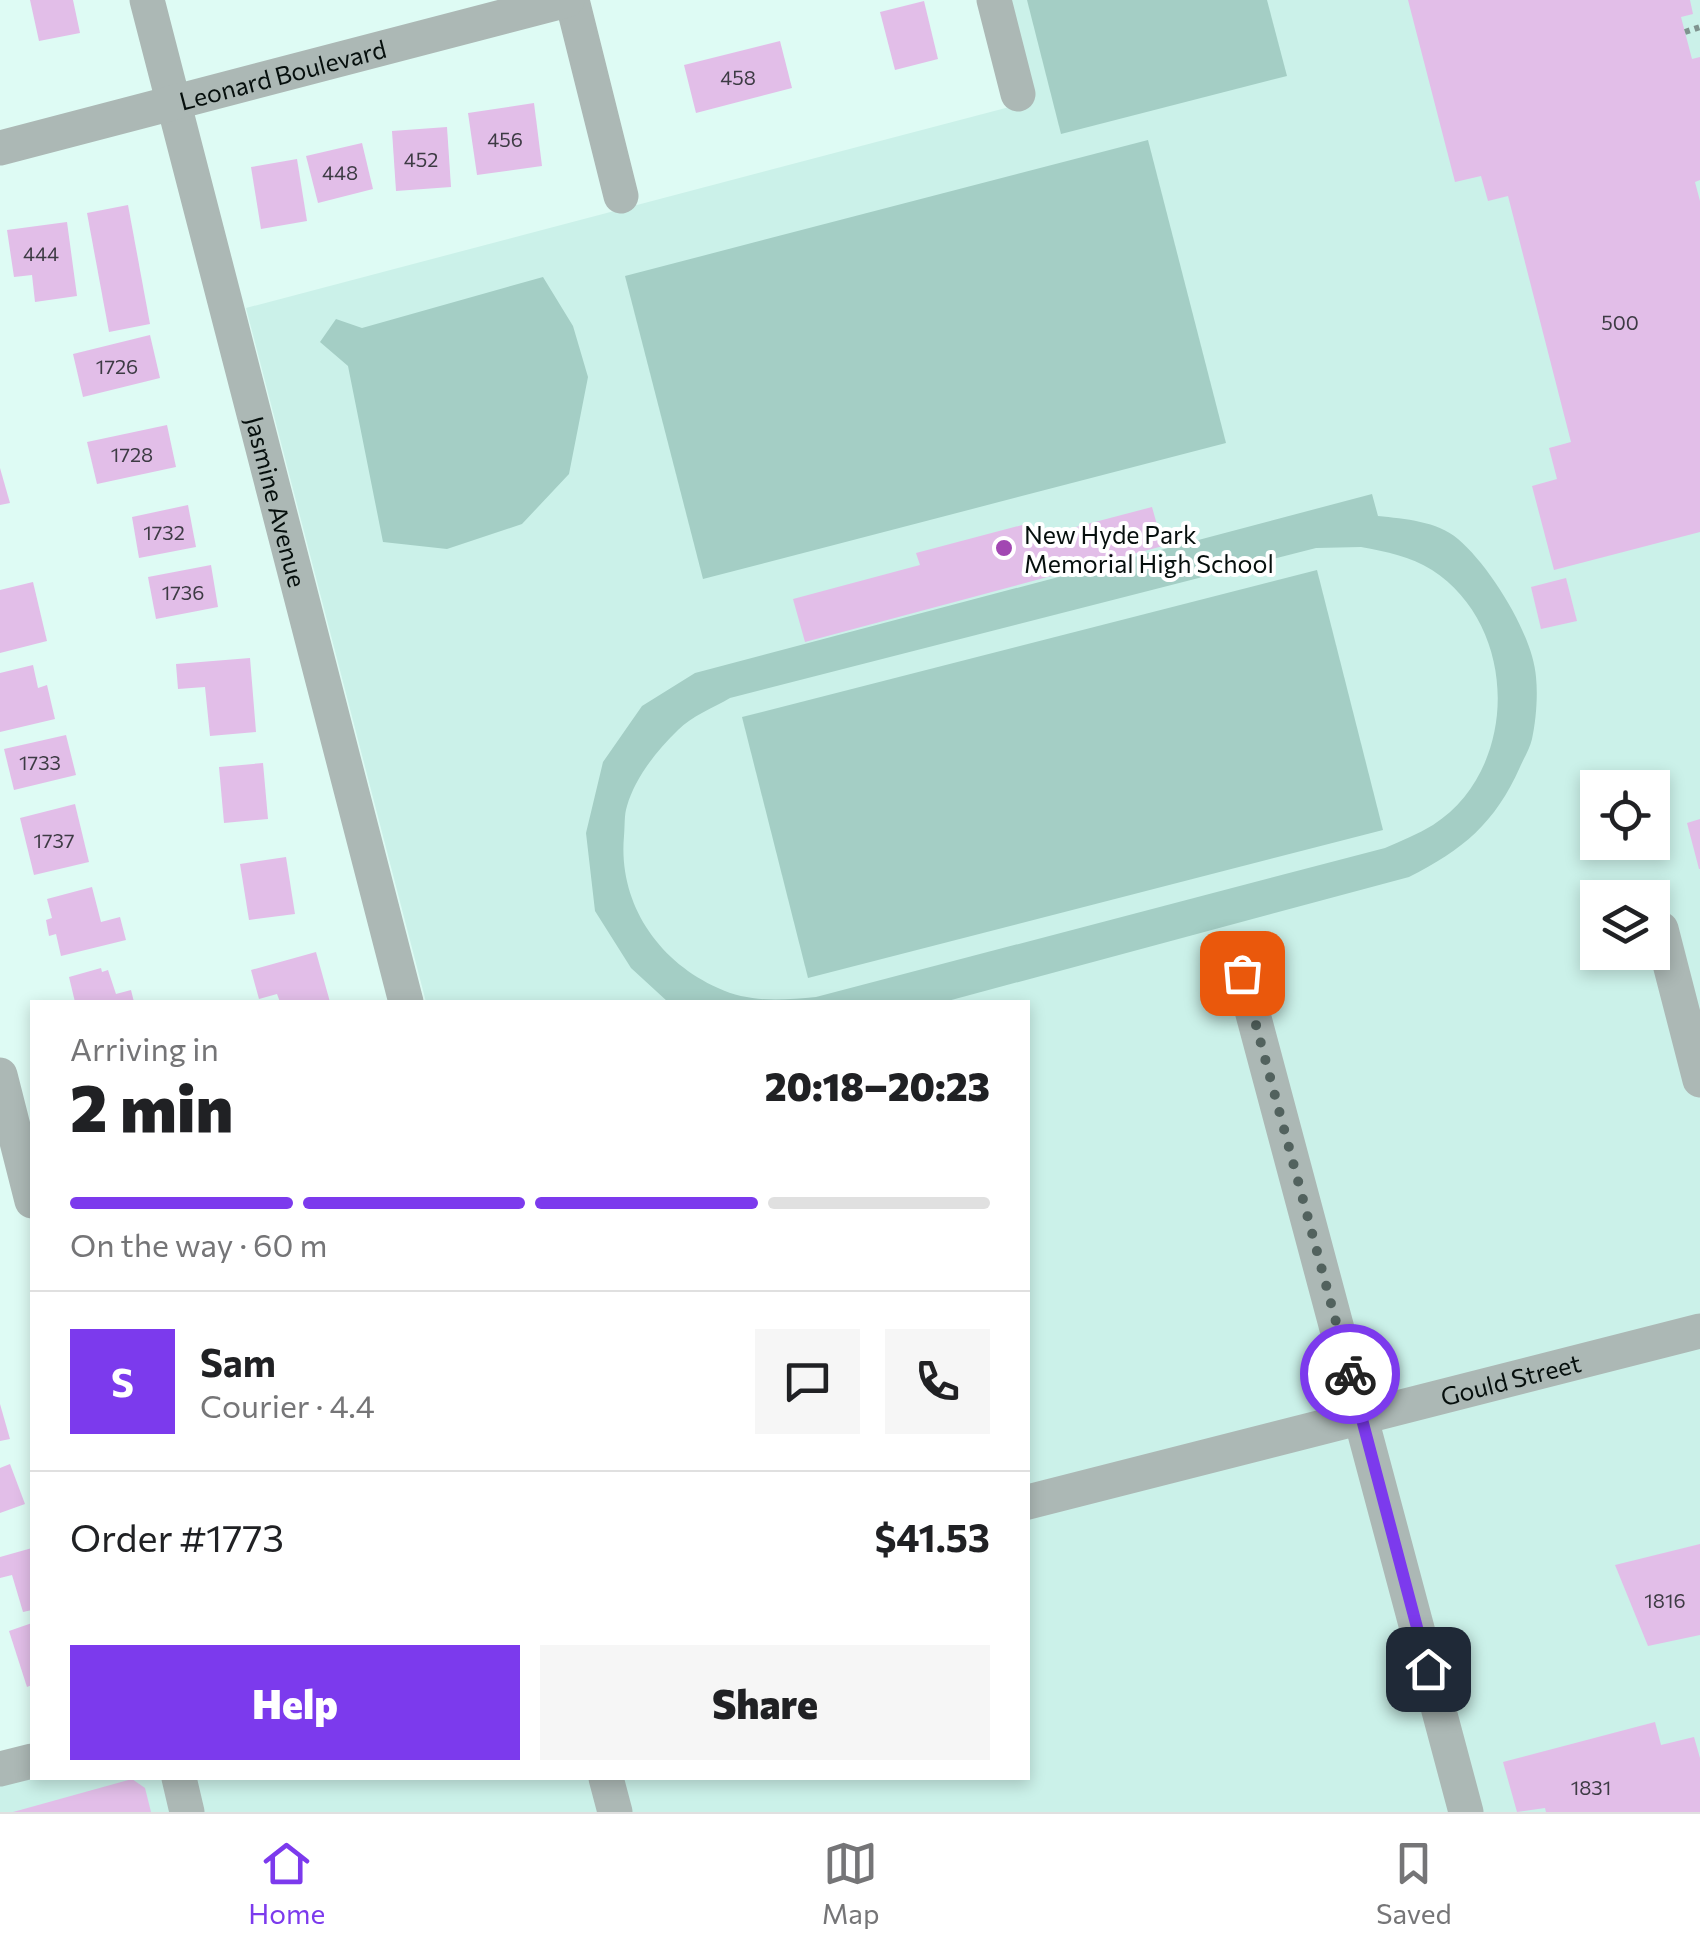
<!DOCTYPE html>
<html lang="en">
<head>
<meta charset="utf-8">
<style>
  :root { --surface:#fff; --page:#f6f6f6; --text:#202124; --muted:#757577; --line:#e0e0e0; --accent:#7c3aed }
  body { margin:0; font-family:Commissioner,sans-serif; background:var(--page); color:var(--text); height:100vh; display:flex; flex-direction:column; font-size:38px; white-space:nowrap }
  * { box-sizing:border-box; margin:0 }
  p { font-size:32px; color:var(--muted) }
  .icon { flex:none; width:55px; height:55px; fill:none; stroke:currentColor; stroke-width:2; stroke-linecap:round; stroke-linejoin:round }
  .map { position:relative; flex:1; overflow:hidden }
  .drawer { position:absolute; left:30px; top:1000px; width:1000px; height:780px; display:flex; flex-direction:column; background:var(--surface); border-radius:0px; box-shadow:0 5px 15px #0003 }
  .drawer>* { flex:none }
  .buttons { position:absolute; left:1580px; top:770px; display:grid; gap:20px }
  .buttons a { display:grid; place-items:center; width:90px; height:90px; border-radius:0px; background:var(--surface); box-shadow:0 5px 15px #0003; font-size:50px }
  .pin { position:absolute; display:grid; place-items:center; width:85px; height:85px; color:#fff; margin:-42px; border-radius:20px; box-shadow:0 5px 15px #0006 }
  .courier { position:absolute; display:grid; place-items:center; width:100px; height:100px; margin:-50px; border:8px solid #7c3aed; border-radius:50%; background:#fff; color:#222; box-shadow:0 2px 12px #0007 }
  .head em { font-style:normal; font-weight:800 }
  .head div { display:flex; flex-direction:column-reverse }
  .head { display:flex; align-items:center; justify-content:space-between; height:170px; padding:0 40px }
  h1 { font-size:65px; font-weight:800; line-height:75px }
  .bar { display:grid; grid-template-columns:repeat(4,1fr); gap:15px 10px; align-content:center; height:120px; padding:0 40px }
  .bar i { height:12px; border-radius:8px; background:var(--line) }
  .bar .active { background:var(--accent) }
  .bar p { grid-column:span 4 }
  .line { display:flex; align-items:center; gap:25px; padding:0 40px; border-top:2px solid var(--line) }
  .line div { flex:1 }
  .round { display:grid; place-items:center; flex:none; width:105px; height:105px; border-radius:0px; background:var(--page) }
  .action { display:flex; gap:20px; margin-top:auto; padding:20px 40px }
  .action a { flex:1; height:115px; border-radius:0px; background:var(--accent); color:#fff; font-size:40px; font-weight:800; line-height:115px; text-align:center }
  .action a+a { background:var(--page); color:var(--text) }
  .menu { display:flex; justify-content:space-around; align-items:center; height:140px; border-top:2px solid var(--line); background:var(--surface); font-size:28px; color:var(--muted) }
  .menu a { display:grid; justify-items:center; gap:5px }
  .menu .active { color:var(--accent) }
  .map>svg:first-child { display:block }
</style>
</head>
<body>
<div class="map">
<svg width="1700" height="1812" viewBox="0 0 1700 1812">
  <rect width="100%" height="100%" fill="#defbf4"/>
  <!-- built -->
  <path fill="#cbf1e9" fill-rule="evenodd" d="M1006 0H1700V1812H0V1785L32 1778H1028V1002H426L246 308 1032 101ZM1598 788H1652V842H1598ZM1598 898H1652V952H1598Z"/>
  <!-- green -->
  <g fill="#a4cec5" fill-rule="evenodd">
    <path d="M1027 0H1267L1287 76 1061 134Z"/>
    <path d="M1148 140 1226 443 703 579 625 276Z"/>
    <path d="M543 277 573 326 588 377 569 474 522 524 447 549 383 542 348 366 320 342 336 319 362 328Z"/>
    <path d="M1372 494 1378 516C1405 519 1437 521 1458 539 1490 566 1533 635 1536 677 1538 696 1536 721 1532 739 1530 748 1524 758 1520 767 1495 823 1463 850 1409 877L944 1002H668L631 968 595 911 586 833 603 762 642 706 695 673ZM1361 547C1387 552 1410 556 1432 570 1519 626 1520 769 1433 825 1418 834 1401 841 1385 848L816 997C782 1000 750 1003 718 988 657 961 618 902 624 836 625 826 624 815 627 806 635 778 657 750 678 730 692 716 713 708 730 698L1316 548Z"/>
    <path d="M1317 570 1383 830 808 978 742 717Z"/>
  </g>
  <!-- building -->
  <g fill="#e2bee8">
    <path d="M30 0H73L80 33 39 41Z"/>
    <path d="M1408 0H1690L1693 14 1681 17 1692 59 1700 57V180L1695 182 1700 201V532L1554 570 1532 486 1557 479 1549 448 1571 442 1508 196 1488 201 1481 176 1455 182Z"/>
    <path d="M924 1 938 59 895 70 880 12Z"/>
    <path d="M780 41 792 88 696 113 684 65Z"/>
    <path d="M534 103 542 166 477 175 468 113Z"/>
    <path d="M447 127 451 187 396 191 392 131Z"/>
    <path d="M362 143 373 189 318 203 306 156Z"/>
    <path d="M297 159 307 221 261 229 251 167Z"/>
    <path d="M128 205 150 324 109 332 87 213Z"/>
    <path d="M67 222 77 296 35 302 32 275 14 277 7 230Z"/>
    <path d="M150 335 160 378 83 397 73 354Z"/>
    <path d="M167 425 176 467 97 484 87 442Z"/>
    <path d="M0 468 10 503 0 505Z"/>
    <path d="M188 505 196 547 139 558 132 517Z"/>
    <path d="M1152 507 1163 546 805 642 793 599 920 565 916 553 1026 524 1030 539Z"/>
    <path d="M211 565 218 607 156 619 148 577Z"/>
    <path d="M1566 578 1577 621 1541 629 1531 587Z"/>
    <path d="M33 582 47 641 0 653V590Z"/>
    <path d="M250 658 256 732 210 736 205 687 178 689 176 664Z"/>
    <path d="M33 665 38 688 47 685 55 719 0 732V673Z"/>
    <path d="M66 735 76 775 14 790 4 749Z"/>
    <path d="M263 763 268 819 224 823 219 767Z"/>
    <path d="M75 804 89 862 34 875 20 818Z"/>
    <path d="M1700 819V869H1699L1687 823Z"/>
    <path d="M286 857 295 914 249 920 240 864Z"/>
    <path d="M92 887 101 922 120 917 126 940 61 956 56 934 49 936 46 920 52 918 47 899Z"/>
    <path d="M316 952 330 1002H280L277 994 259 999 251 970Z"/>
    <path d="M101 968 102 972 108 970 116 994 131 990 134 1002H75L69 977Z"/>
    <path d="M0 1404 10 1439 0 1441Z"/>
    <path d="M10 1464 25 1504 0 1513V1468Z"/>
    <path d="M1700 1544V1635L1648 1646 1615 1565Z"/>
    <path d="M32 1548V1610L23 1612 12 1575 0 1578V1557Z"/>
    <path d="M32 1623V1685L27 1687 9 1631Z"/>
    <path d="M1655 1722 1661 1745 1694 1737 1700 1758V1812H1546L1545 1808 1517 1812 1503 1762Z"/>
    <path d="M132 1779 145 1788 151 1812H13Z"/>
  </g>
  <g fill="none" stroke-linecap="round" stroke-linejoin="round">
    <!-- path -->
    <path stroke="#7f938f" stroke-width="6" stroke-dasharray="5 5" stroke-linecap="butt" d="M1685 32 1700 27"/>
    <!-- minor -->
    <g stroke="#acb8b5" stroke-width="35">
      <path id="s1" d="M147 0 406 1002"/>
      <path d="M572 0 621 196"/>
      <path d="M994 0 1018 94"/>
      <path id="s2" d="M0 148 567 0"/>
      <path d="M1661 929 1700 1080"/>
      <path d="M1242 973 1466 1812"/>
      <path d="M0 1075 32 1201"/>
      <path id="s3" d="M1028 1502 1700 1331"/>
      <path d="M0 1769 32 1761"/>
      <path d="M179 1778 187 1812"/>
      <path d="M606 1778 615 1812"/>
    </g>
  </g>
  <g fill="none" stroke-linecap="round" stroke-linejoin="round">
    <!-- done -->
    <path stroke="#52625e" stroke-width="10" stroke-dasharray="0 18" d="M1242 973 1350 1374"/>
    <!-- route -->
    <path stroke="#7c3aed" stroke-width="12" d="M1350 1374 1428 1669"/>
  </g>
  <!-- markers -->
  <circle fill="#a247b2" stroke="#fff" stroke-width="4" cx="1004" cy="548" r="10"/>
  <g text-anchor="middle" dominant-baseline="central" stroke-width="8" stroke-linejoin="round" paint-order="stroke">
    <!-- number labels -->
    <g font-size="20" fill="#3d3b44">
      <text x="738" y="77">458</text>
      <text x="505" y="139">456</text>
      <text x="421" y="159">452</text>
      <text x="340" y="172">448</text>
      <text x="41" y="253">444</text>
      <text x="1620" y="322">500</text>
      <text x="117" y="366">1726</text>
      <text x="132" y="454">1728</text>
      <text x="164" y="532">1732</text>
      <text x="183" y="592">1736</text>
      <text x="40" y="762">1733</text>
      <text x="54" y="840">1737</text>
      <text x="1665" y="1600">1816</text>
      <text x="1591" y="1787">1831</text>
    </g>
    <!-- street labels -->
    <g font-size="25" fill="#060f0d" stroke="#fff">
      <text stroke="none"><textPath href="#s2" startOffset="292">Leonard Boulevard</textPath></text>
      <text stroke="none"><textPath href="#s1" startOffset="518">Jasmine Avenue</textPath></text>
      <text stroke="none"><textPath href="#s3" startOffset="498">Gould Street</textPath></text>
    </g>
    <!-- poi labels -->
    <g font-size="25" fill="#060f0d" stroke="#fff" text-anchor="start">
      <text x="1024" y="534">New Hyde Park<tspan x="1024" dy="29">Memorial High School</tspan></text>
    </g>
  </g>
</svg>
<div class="buttons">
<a><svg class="icon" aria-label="locate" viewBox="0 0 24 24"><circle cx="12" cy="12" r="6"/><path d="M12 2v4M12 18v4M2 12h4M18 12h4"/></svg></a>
<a><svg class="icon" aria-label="layers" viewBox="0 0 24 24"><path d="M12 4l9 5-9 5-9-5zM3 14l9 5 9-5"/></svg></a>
</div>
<div class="pin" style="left:1242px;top:973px;background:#ea580c"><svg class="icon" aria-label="bag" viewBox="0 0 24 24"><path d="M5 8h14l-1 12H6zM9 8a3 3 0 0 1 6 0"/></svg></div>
<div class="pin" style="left:1428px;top:1669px;background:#1f2937"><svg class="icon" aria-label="home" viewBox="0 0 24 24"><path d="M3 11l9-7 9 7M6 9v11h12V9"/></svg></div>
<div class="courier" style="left:1350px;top:1374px"><svg class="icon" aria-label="bike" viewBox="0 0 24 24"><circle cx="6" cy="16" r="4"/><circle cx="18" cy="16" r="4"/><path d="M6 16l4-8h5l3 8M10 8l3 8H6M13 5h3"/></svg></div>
<section class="drawer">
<div class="head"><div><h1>2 min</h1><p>Arriving in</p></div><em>20:18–20:23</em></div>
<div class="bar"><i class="active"></i><i class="active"></i><i class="active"></i><i></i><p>On the way · 60 m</p></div>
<div class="line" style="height:180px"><b class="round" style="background:var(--accent);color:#fff">S</b><div><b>Sam</b><p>Courier · 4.4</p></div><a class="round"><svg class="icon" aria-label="chat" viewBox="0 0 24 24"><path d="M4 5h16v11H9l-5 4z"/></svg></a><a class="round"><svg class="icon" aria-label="phone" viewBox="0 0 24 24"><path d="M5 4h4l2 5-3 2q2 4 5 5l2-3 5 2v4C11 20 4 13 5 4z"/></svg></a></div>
<div class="line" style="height:130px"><div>Order #1773</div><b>$41.53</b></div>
<div class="action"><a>Help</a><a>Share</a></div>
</section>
</div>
<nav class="menu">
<a class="active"><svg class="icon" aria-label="home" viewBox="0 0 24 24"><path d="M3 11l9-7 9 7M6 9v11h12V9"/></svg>Home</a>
<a><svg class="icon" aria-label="map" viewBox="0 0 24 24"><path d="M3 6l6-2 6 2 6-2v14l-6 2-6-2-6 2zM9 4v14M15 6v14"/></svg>Map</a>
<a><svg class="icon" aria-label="saved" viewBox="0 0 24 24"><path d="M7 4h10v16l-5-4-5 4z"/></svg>Saved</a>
</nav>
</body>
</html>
